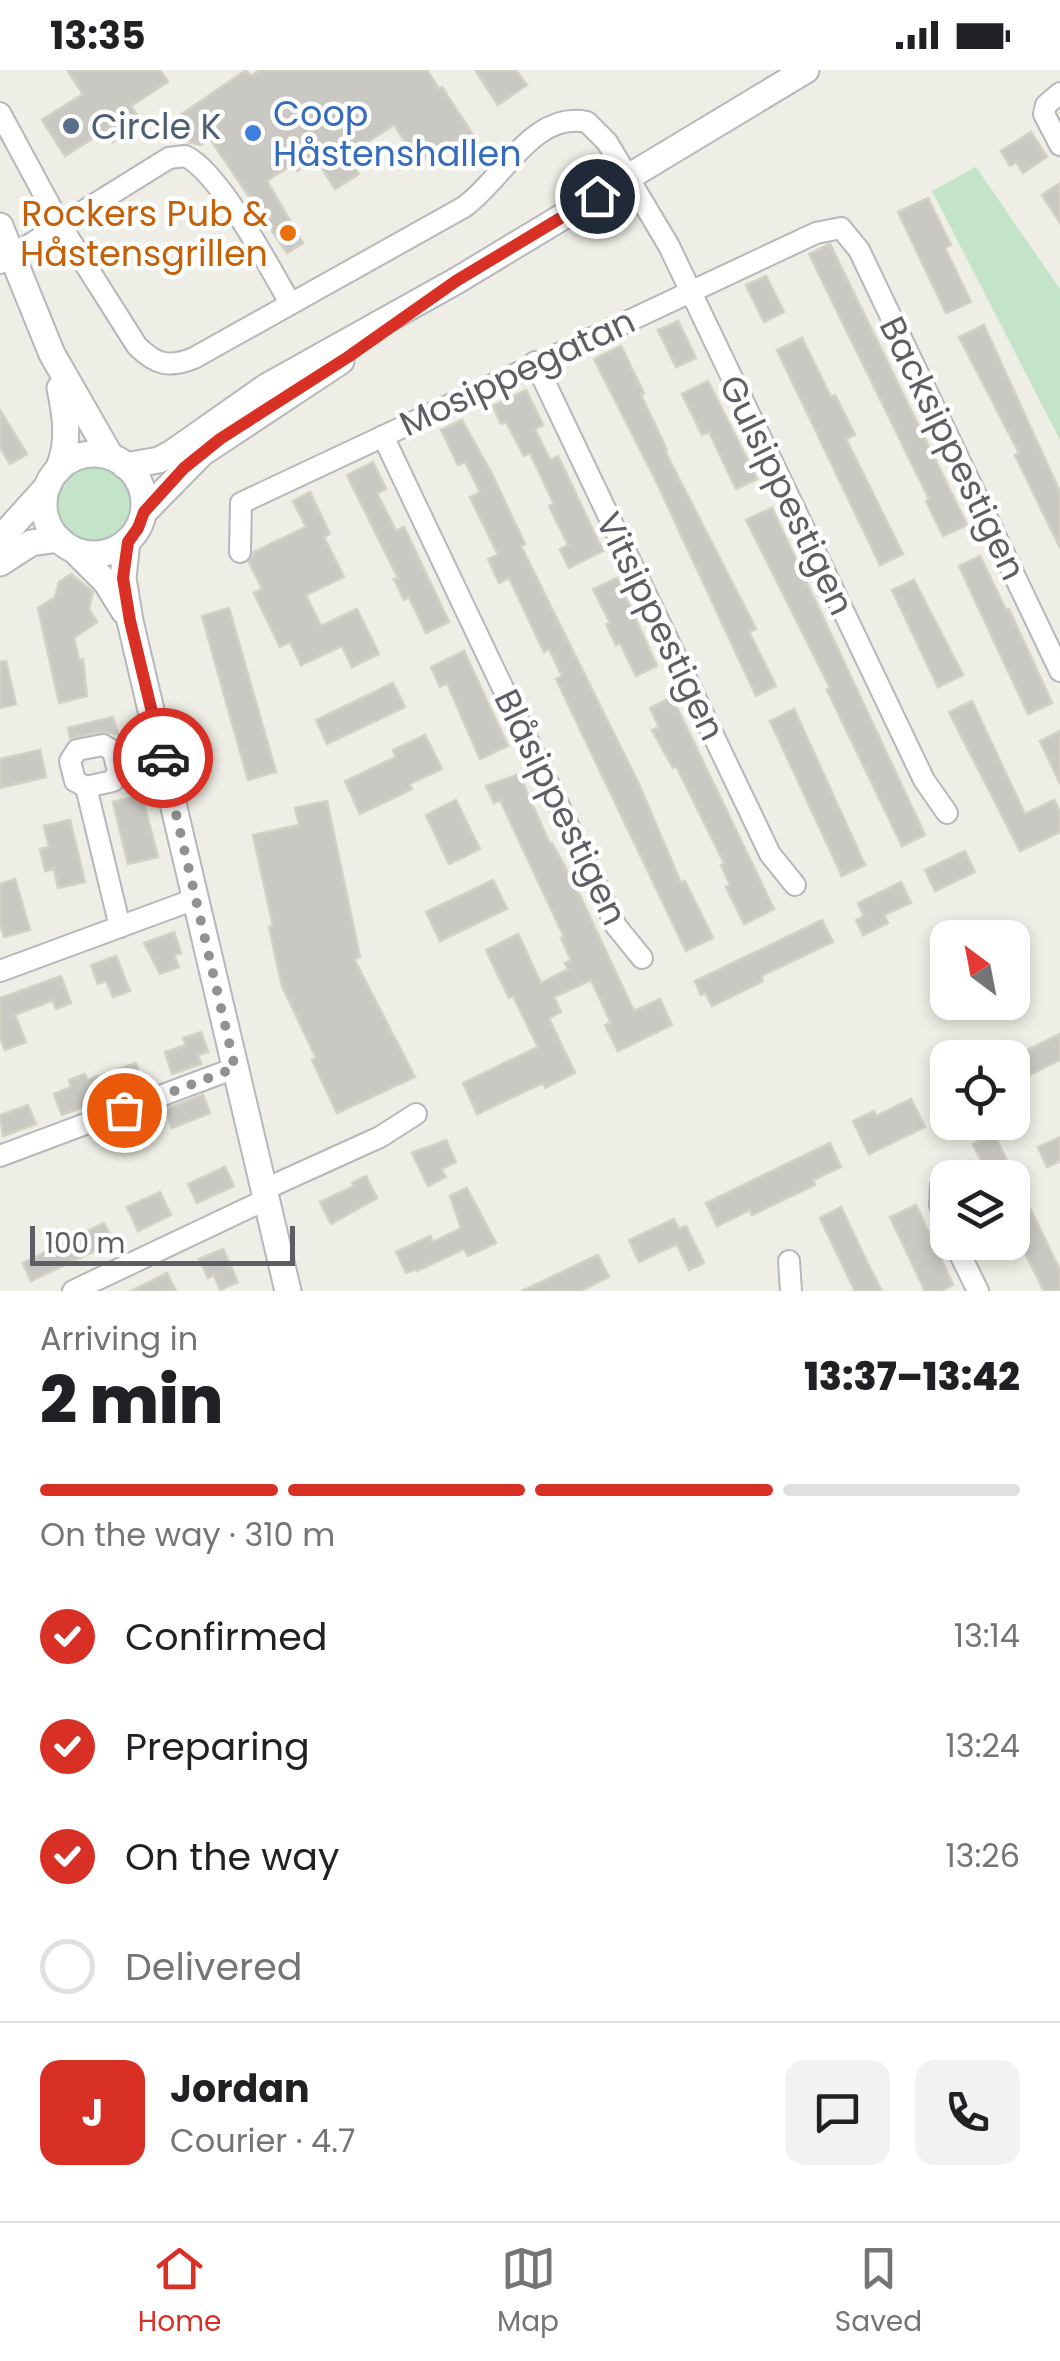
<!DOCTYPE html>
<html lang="en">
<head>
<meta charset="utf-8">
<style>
  :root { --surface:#fff; --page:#f2f2f2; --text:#202124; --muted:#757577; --line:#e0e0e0; --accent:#d93025 }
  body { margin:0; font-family:Poppins,sans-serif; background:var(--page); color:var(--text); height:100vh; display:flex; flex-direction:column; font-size:38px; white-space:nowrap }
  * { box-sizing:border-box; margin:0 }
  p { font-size:32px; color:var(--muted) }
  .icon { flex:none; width:55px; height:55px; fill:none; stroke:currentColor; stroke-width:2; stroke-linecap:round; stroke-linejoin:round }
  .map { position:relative; height:1221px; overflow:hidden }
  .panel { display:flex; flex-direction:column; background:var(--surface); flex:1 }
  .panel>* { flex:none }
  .needle { width:65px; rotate:328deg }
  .controls { position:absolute; left:930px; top:850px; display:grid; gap:20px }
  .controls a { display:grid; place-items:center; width:100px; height:100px; border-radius:20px; background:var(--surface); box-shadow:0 5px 15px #0003; font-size:50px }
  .scale { position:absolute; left:30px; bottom:25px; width:265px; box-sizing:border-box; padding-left:10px; border:5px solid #5d5f65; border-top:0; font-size:28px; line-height:35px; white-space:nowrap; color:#5d5f65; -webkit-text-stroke:8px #fff; paint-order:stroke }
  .pin { position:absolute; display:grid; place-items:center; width:85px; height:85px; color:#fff; margin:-42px; border:5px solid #fff; border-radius:50%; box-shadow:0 2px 10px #0007 }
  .courier { position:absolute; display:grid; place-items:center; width:100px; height:100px; margin:-50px; border:8px solid #d93025; border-radius:50%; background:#fff; color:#222; box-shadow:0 2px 12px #0007 }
  .overview em { font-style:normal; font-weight:800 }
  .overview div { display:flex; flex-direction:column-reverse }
  .overview { display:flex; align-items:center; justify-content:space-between; height:170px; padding:0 40px }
  h1 { font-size:65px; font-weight:800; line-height:75px }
  .bar { display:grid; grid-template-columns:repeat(4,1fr); gap:15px 10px; align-content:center; height:120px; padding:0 40px }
  .bar i { height:12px; border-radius:8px; background:var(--line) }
  .bar .selected { background:var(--accent) }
  .bar p { grid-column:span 4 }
  .line { display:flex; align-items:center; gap:25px; padding:0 40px; border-top:2px solid var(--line) }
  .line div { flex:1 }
  .round { display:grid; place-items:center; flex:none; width:105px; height:105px; border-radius:20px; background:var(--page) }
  ol { padding:0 40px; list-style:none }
  li { display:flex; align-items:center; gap:30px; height:110px }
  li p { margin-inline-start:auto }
  li .icon { padding:10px; border-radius:50%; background:var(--accent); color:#fff; stroke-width:4 }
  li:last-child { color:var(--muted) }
  li i { width:55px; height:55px; border:5px solid var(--line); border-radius:50% }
  .status { display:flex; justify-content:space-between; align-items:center; height:70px; padding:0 50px; background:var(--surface); direction:ltr }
  .status svg { height:28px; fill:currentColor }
  .tabs { display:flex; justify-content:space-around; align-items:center; height:140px; border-top:2px solid var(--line); background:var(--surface); font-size:28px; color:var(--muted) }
  .tabs a { display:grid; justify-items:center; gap:5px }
  .tabs .selected { color:var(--accent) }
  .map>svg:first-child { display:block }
</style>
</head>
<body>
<div class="status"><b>13:35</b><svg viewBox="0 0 49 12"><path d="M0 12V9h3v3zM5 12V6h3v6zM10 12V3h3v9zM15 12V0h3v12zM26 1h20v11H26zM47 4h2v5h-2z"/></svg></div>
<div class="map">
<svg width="1060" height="1221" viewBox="0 0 1060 1221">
  <rect width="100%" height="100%" fill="#eeeee6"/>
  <!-- green -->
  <g fill="#c4e4ca">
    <path d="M976 97 1060 219V370L932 121Z"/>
    <circle cx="93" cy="433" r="39"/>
  </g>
  <!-- building -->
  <g fill="#cac8c2" stroke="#d3d1c4" stroke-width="2.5">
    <path d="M67 0H160L168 12 131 36 142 53 113 72 106 60 65 86 42 50 83 24Z"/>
    <path d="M246 0 251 6 260 0H427L439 19 442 17 484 82 467 93 453 71 419 93 394 55 347 85 359 104 335 119 316 89 297 101 293 94 267 111 303 173 287 183 210 69 201 75 187 72 173 50Z"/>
    <path d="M475 0H516L527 15 498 35Z"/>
    <path d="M1031 62 1047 87 1023 103 1016 92 1010 96 1001 81Z"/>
    <path d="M1060 113V153L1042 125Z"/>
    <path d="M928 128 951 175 945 178 971 232 946 243 898 142Z"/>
    <path d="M830 174 967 455 943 466 926 431 929 429 809 184Z"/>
    <path d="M766 206 784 242 764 252 746 215Z"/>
    <path d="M678 251 696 288 676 297 658 260Z"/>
    <path d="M984 255 1060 422V478L1015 385 1019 383 959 267Z"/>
    <path d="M802 268 831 327 835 325 855 365 846 369 903 484 880 495 777 280Z"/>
    <path d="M621 276 644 323 641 325 667 380 665 381 756 559 749 562 776 616 756 626 655 409 594 289Z"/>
    <path d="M708 311 757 409 736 419 709 362 702 365 682 324Z"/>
    <path d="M526 320 543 355 535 359 550 390 558 386 603 481 569 498 560 479 568 475 549 436 554 434 530 383 524 386 506 352 501 354 493 336Z"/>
    <path d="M0 340 27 384 10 394 0 378Z"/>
    <path d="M462 350 491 402 525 474 521 476 639 714 681 813 685 811 713 868 686 881 556 609 562 606 549 579 544 582 509 508 499 513 488 489 498 485 470 427 480 422 465 392 458 395 441 360Z"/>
    <path d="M373 392 386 419 377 423 396 461 404 457 449 552 426 563 409 527 404 530 394 509 398 508 347 405Z"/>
    <path d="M310 422 330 464 324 467 344 507 306 525 321 556 357 539 379 584 352 597 342 576 301 595 290 572 280 577 254 523 262 519 249 492 254 482 306 457 293 431Z"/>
    <path d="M772 438 925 765 902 776 827 620 830 618 746 450Z"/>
    <path d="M980 486 1006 540 1009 539 1052 633 1028 644 959 496Z"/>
    <path d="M71 504 93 522 89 539 97 552 74 568 79 590 83 589 87 626 59 633 38 538 55 527 59 512Z"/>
    <path d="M617 508 657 596 636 606 620 573 616 575 606 554 610 553 593 519Z"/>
    <path d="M914 510 963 605 938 617 892 520Z"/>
    <path d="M229 538 276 702 248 710 202 546Z"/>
    <path d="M464 581 508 676 480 689 447 613 440 617 431 597Z"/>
    <path d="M6 591 16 634 0 638V592Z"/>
    <path d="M393 613 405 637 327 674 316 650Z"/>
    <path d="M672 627 774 839 744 854 726 817 730 815 721 795 724 793 676 696 673 698 652 660 659 657 650 638Z"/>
    <path d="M972 631 1025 744 1054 730 1060 742V762L1020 781 949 642Z"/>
    <path d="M794 639 865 795 842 806 770 651Z"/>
    <path d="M113 647 118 664 100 662 70 668 68 658Z"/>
    <path d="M1060 661V714L1040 671Z"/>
    <path d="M140 663 150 707 133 711 123 667Z"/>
    <path d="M425 665 442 699 409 714 412 719 360 744 345 711 396 687 393 680Z"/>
    <path d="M40 680 46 707 0 718V689Z"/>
    <path d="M519 704 550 774 552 773 575 815 634 941 660 929 672 955 618 981 605 955 611 953 591 910 554 927 561 942 549 948 575 1003 545 1018 543 1013 477 1044 463 1013 538 977 513 926 509 928 486 880 518 864 541 913 568 899 565 893 571 890 561 868 564 867 500 730 494 733 486 716Z"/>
    <path d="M142 725 158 787 128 794 113 732Z"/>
    <path d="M456 730 480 779 449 794 426 745Z"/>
    <path d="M327 731 360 887 354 889 415 1007 337 1043 312 990 316 988 282 916 269 857 273 856 253 765 299 755 295 738Z"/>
    <path d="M70 750 85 812 58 818 54 799 45 801 40 779 49 777 44 756Z"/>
    <path d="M965 781 975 802 935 821 925 800Z"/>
    <path d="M15 809 30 860 4 867 0 854V814Z"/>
    <path d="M493 810 507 839 440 871 426 842Z"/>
    <path d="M901 812 911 833 884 845 888 853 863 865 856 850 864 846 858 833Z"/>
    <path d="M822 850 833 872 761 906 763 911 712 936 705 923 701 925 695 911Z"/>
    <path d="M174 862 181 883 174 885 179 897 160 904 144 873Z"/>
    <path d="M116 886 130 921 113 927 106 911 98 914 91 895Z"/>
    <path d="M61 906 71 933 56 939 53 930 15 945 26 972 5 980 0 968V928Z"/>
    <path d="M201 962 208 982 198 985 201 994 172 1004 165 982 186 975 183 968Z"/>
    <path d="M1060 964V990L1025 1007 1015 986Z"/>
    <path d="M136 993 143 1015 62 1045 54 1024 71 1017 69 1010 85 1004 87 1010Z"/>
    <path d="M203 1025 210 1043 172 1058 165 1039Z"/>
    <path d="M911 1029 925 1057 869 1084 853 1051 874 1041 876 1046Z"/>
    <path d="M28 1035 36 1054 3 1066 0 1045Z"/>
    <path d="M994 1064 1060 1200V1221H1044L1022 1177 1012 1181V1108H989L973 1074Z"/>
    <path d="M1060 1067V1091L1047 1097 1038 1077Z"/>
    <path d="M446 1070 456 1092 441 1099 446 1107 428 1116 412 1083Z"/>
    <path d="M830 1073 841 1097 813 1110 815 1115 752 1145 750 1140 717 1156 706 1133Z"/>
    <path d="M225 1097 234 1116 197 1133 188 1114Z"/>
    <path d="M366 1106 377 1128 331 1154 320 1132 354 1116 352 1113Z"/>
    <path d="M467 1118 496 1173 468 1186 464 1179 417 1201 416 1199 406 1203 396 1182 430 1166 433 1172 461 1158 450 1126Z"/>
    <path d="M160 1122 171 1145 138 1161 127 1137Z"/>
    <path d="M916 1135 953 1215 941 1221H925L890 1147Z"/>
    <path d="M841 1137 869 1196 882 1221H855L840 1190 820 1148Z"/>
    <path d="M674 1149 679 1159 686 1156 704 1193 689 1200 677 1174 639 1192 629 1170Z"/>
    <path d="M104 1153 114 1172 31 1211 23 1193Z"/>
    <path d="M223 1179 238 1212 220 1220 214 1205 208 1208 199 1189Z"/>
    <path d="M598 1185 609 1207 580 1221H522Z"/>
    <path d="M167 1203 176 1221H131Z"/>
  </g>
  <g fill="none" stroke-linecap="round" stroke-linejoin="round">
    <defs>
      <g id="minor">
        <path d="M1060 23 1046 35 1044 44 1060 75"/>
        <path d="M0 43 61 156 137 276C156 295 169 298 194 288L464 137C505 107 533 41 587 52L607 72 669 176 924 710 947 743"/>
        <path d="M0 193 169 88 185 86C219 101 270 198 290 233"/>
        <path d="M535 292 770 784 795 815"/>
        <path d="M383 366 616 856 642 888"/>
        <path d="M240 482 241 433 816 163 841 158 859 180 1060 601"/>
        <path d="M86 717 113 711 118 701 113 681 103 675 77 680 70 691 75 711 86 717 120 857"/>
        <path d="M0 901 195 829"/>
        <path d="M0 1086 235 998"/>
        <path d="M941 1116 940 1135 948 1158"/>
        <path d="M263 1120 380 1067 416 1044"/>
        <path d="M954 1172 978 1221"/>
        <path d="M789 1191 791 1221"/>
        <path d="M73 1221 265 1130"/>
      </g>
      <g id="tertiary">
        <path d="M0 156 52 284 111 387"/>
        <circle cx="94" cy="434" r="50"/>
        <path d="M125 396 159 390 172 383 266 317 456 211 806 0"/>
        <path d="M58 400C70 372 66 347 60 318"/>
        <path d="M144 442 202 383 341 291"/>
        <path d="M0 469 48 416"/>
        <path d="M127 471 123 508 130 551 288 1221"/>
        <path d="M74 480 106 512 124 541"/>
        <path d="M0 493 31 473 59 469"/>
      </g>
    </defs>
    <!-- minor casing -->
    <use href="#minor" stroke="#b6b7bb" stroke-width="24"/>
    <!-- tertiary casing -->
    <use href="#tertiary" stroke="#b6b7bb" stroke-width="29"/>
    <!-- minor -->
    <use href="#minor" stroke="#fff" stroke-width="20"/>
    <!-- tertiary -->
    <use href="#tertiary" stroke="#fff" stroke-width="25"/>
  </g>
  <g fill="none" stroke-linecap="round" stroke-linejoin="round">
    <!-- done -->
    <path stroke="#909192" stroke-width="10" stroke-dasharray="0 18" d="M124 1040 235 998 163 688"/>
    <!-- route -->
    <path stroke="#d93025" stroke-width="12" d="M163 688 130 551 123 508 128 472 138 458 144 442 184 398 220 369 348 287 456 211 597 126"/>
  </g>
  <!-- markers -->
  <circle fill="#5c6f8a" stroke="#fff" stroke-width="4" cx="71" cy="56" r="10"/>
  <circle fill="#3f7fe0" stroke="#fff" stroke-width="4" cx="253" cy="63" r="10"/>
  <circle fill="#e8710a" stroke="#fff" stroke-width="4" cx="288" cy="163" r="10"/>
  <g text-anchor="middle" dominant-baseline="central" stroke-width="9" stroke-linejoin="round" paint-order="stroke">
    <!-- shop labels -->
    <g font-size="35" fill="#366cbe" stroke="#fff" text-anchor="start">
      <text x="273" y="43">Coop<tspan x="273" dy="40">Håstenshallen</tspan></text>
    </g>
    <!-- service labels -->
    <g font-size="35" fill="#4e5e75" stroke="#fff" text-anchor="start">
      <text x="91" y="56">Circle K</text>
    </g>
    <!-- food labels -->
    <g font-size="35" fill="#c56008" stroke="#fff" text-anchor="end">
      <text x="268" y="143">Rockers Pub &amp;<tspan x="268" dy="40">Håstensgrillen</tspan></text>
    </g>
    <!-- street labels -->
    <g font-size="35" fill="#5d5f65" stroke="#fff">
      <text transform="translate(517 302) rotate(-25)">Mosippegatan</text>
      <text transform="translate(953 378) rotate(64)">Backsippestigen</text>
      <text transform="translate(787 425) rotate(64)">Gulsippestigen</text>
      <text transform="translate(661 556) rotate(64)">Vitsippestigen</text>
      <text transform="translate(561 737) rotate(64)">Blåsippestigen</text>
    </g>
  </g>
</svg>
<div class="controls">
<a><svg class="needle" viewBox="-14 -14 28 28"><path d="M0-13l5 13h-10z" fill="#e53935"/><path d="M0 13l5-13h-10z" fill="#757577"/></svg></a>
<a><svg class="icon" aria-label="locate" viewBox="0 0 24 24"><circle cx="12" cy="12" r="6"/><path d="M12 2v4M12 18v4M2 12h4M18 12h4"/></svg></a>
<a><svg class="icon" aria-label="layers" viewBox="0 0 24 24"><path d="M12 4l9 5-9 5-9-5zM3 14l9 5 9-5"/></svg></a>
</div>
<div class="scale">100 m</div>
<div class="pin" style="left:124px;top:1040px;background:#ea580c"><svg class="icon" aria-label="bag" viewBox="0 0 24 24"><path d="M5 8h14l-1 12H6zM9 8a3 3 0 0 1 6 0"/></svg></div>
<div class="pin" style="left:597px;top:126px;background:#1f2937"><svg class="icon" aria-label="home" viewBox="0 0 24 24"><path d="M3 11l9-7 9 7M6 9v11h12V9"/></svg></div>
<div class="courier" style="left:163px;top:688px"><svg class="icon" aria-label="car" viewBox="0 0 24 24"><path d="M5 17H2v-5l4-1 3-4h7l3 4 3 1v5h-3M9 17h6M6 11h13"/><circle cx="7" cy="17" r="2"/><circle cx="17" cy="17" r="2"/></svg></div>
</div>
<section class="panel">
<div class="overview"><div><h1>2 min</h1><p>Arriving in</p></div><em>13:37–13:42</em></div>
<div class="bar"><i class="selected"></i><i class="selected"></i><i class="selected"></i><i></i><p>On the way · 310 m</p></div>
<ol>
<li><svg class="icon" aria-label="check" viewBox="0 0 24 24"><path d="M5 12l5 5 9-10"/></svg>Confirmed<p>13:14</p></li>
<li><svg class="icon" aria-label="check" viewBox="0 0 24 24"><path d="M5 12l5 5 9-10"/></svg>Preparing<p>13:24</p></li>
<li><svg class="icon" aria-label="check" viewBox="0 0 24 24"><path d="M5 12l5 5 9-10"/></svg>On the way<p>13:26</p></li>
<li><i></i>Delivered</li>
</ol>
<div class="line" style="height:180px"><b class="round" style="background:var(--accent);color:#fff">J</b><div><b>Jordan</b><p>Courier · 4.7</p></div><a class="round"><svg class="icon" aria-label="chat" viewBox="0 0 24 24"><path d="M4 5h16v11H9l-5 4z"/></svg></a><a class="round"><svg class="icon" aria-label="phone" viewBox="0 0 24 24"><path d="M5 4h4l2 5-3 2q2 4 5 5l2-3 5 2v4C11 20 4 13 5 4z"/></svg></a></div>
</section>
<nav class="tabs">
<a class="selected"><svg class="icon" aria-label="home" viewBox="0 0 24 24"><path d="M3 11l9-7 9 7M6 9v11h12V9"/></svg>Home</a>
<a><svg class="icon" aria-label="map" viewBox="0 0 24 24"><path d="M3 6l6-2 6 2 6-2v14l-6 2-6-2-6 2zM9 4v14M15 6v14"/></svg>Map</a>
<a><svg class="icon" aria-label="saved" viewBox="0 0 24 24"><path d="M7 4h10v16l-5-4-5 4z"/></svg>Saved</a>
</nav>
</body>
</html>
